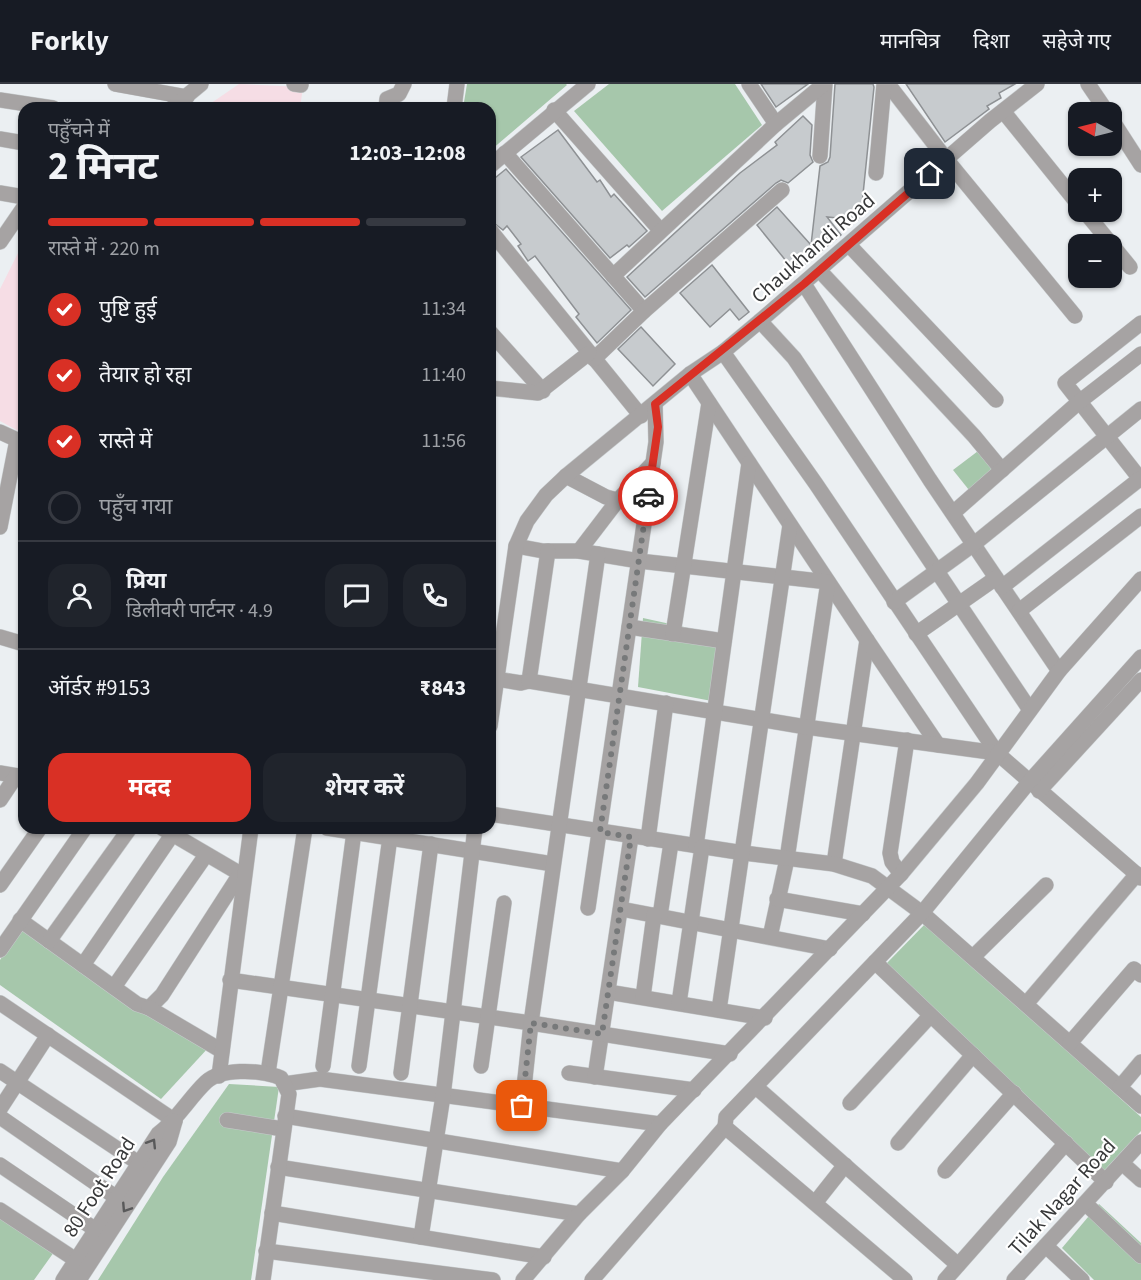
<!DOCTYPE html>
<html lang="hi">
<head>
<meta charset="utf-8">
<style>
  :root { --surface:#171b24; --page:#20242c; --text:#f1f3f6; --muted:#9ea1a6; --line:#363941; --accent:#d93025 }
  body { margin:0; font-family:"Source Sans 3","Noto Sans Devanagari",sans-serif; background:var(--page); color:var(--text); height:100vh; display:flex; flex-direction:column; font-size:22px; white-space:nowrap }
  * { box-sizing:border-box; margin:0 }
  p { font-size:20px; color:var(--muted) }
  .icon { flex:none; width:33px; height:33px; fill:none; stroke:currentColor; stroke-width:2; stroke-linecap:round; stroke-linejoin:round }
  .map { position:relative; flex:1; overflow:hidden }
  .sheet { position:absolute; left:18px; top:18px; width:478px; height:732px; display:flex; flex-direction:column; background:var(--surface); border-radius:18px; box-shadow:0 2px 4px #0004 }
  .sheet>* { flex:none }
  .needle { width:39px; rotate:277deg }
  .buttons { position:absolute; left:1068px; top:18px; display:grid; gap:12px }
  .buttons a { display:grid; place-items:center; width:54px; height:54px; border-radius:12px; background:var(--surface); box-shadow:0 2px 4px #0004; font-size:30px }
  .pin { position:absolute; display:grid; place-items:center; width:51px; height:51px; color:#fff; margin:-26px; border-radius:12px; box-shadow:0 3px 9px #0006 }
  .courier { position:absolute; display:grid; place-items:center; width:60px; height:60px; margin:-30px; border:4px solid #d93025; border-radius:50%; background:#fff; color:#222; box-shadow:0 2px 8px #0007 }
  .headline em { font-style:normal; font-weight:700 }
  .headline div { display:flex; flex-direction:column-reverse }
  .headline { display:flex; align-items:center; justify-content:space-between; height:102px; padding:0 30px }
  h1 { font-size:39px; font-weight:700; line-height:45px }
  .bar { display:grid; grid-template-columns:repeat(4,1fr); gap:9px 6px; align-content:center; height:72px; padding:0 30px }
  .bar i { height:8px; border-radius:4px; background:var(--line) }
  .bar .active { background:var(--accent) }
  .bar p { grid-column:span 4 }
  .line { display:flex; align-items:center; gap:15px; padding:0 30px; border-top:2px solid var(--line) }
  .line div { flex:1 }
  .round { display:grid; place-items:center; flex:none; width:63px; height:63px; border-radius:18px; background:var(--page) }
  ol { padding:0 30px; list-style:none }
  li { display:flex; align-items:center; gap:18px; height:66px }
  li p { margin-inline-start:auto }
  li .icon { padding:6px; border-radius:50%; background:var(--accent); color:#fff; stroke-width:4 }
  li:last-child { color:var(--muted) }
  li i { width:33px; height:33px; border:3px solid var(--line); border-radius:50% }
  .button { display:flex; gap:12px; margin-top:auto; padding:12px 30px }
  .button a { flex:1; height:69px; border-radius:18px; background:var(--accent); color:#fff; font-size:24px; font-weight:700; line-height:69px; text-align:center }
  .button a+a { background:var(--page); color:var(--text) }
  header { display:flex; align-items:center; gap:36px; box-sizing:border-box; height:84px; padding:0 30px; background:var(--surface); border-bottom:2px solid var(--line) }
  header strong { font-size:28px }
  nav { display:flex; gap:33px; margin-inline-start:auto; font-size:21px }
  .map>svg:first-child { display:block }
</style>
</head>
<body>
<header>
<strong>Forkly</strong>
<nav><a>मानचित्र</a><a>दिशा</a><a>सहेजे गए</a></nav>
</header>
<div class="map">
<svg width="1141" height="1196" viewBox="0 0 1141 1196">
  <rect width="100%" height="100%" fill="#ebeff2"/>
  <!-- education -->
  <g fill="#f6dde5">
    <path d="M239 0 303 3 300 24H204Z"/>
    <path d="M24 157V350L0 337V205Z"/>
  </g>
  <!-- green -->
  <g fill="#a6c7ab">
    <path d="M467 0H566L567 1 491 66 490 24H463Z"/>
    <path d="M609 0H735L762 41 662 127 574 27Z"/>
    <path d="M986 361 1001 380 969 406 953 386Z"/>
    <path d="M643 534 725 552 717 618 638 603Z"/>
    <path d="M27 834 209 963 161 1015 0 901V876Z"/>
    <path d="M926 839 1141 1033V1047L1104 1087 886 880Z"/>
    <path d="M229 1000 279 1003 251 1196H98L163 1093Z"/>
    <path d="M0 1120 59 1161 34 1196H0Z"/>
    <path d="M1099 1120 1141 1159V1196H1094L1062 1164Z"/>
  </g>
  <!-- building -->
  <g fill="#c7cbce" stroke="#8e9194" stroke-width="1.5">
    <path d="M761 0H808L776 23Z"/>
    <path d="M835 0H873L874 3 862 120 858 136 827 133 841 151 795 188 757 141 777 123 811 161 820 82 828 78 830 73Z"/>
    <path d="M906 0H1015L999 9 1001 14 987 22 989 25 945 58Z"/>
    <path d="M803 32 812 41 810 71 813 78 788 99 781 96 776 99 645 213 627 193 740 89 777 61 775 58Z"/>
    <path d="M558 46 597 98 600 96 611 113 614 110 647 147 629 163 627 161 610 174 521 73Z"/>
    <path d="M506 85 631 226 597 259 576 233 579 230 535 172 528 177 518 162 521 160 507 142 503 146 490 136V98Z"/>
    <path d="M712 181 749 228 739 236 730 225 710 243 680 209Z"/>
    <path d="M641 243 675 280 653 302 618 265Z"/>
  </g>
  <g fill="none" stroke-linecap="round" stroke-linejoin="round">
    <defs>
      <g id="minor">
        <path d="M115 0 187 13"/>
        <path d="M294 0 301 1"/>
        <path d="M749 0 776 40"/>
        <path d="M888 0 946 75 1075 232"/>
        <path d="M1088 0 1107 28"/>
        <path d="M0 16 53 24"/>
        <path d="M386 24 387 15 399 10 404 0"/>
        <path d="M454 24 457 0"/>
        <path d="M554 26 660 146"/>
        <path d="M1003 27 1078 120"/>
        <path d="M1112 36 1141 81"/>
        <path d="M0 55 24 59"/>
        <path d="M505 69 644 227"/>
        <path d="M820 72 825 0"/>
        <path d="M490 82 588 0"/>
        <path d="M876 89 884 0"/>
        <path d="M0 109 24 113"/>
        <path d="M1085 128 1130 183"/>
        <path d="M490 146 641 332"/>
        <path d="M849 161 996 316"/>
        <path d="M820 187 974 352 1002 386"/>
        <path d="M613 192 776 40 824 0"/>
        <path d="M804 200 930 396 1059 587"/>
        <path d="M760 237 794 274 1030 626"/>
        <path d="M1141 239 1065 299 1141 396"/>
        <path d="M490 248 543 307"/>
        <path d="M723 268 816 400 997 669 1141 794"/>
        <path d="M594 275 644 227 782 106"/>
        <path d="M690 290 867 556 834 780"/>
        <path d="M490 304 538 309 589 269"/>
        <path d="M0 348 24 359"/>
        <path d="M566 392 606 413 646 424"/>
        <path d="M953 429 1079 318 1141 270"/>
        <path d="M0 443 17 356"/>
        <path d="M516 462 543 467H579L639 477 828 498 787 775 770 853"/>
        <path d="M579 467 618 416 653 379"/>
        <path d="M1002 503 1141 394"/>
        <path d="M894 518 974 460 1141 325"/>
        <path d="M1019 527 1141 432"/>
        <path d="M629 543 724 557"/>
        <path d="M673 550 709 319"/>
        <path d="M916 550 996 494"/>
        <path d="M0 553 24 560"/>
        <path d="M867 556 938 661"/>
        <path d="M490 594 521 599 529 597 548 467"/>
        <path d="M529 597 806 643 997 669"/>
        <path d="M490 642 516 462 527 437 546 411 566 392 690 290 723 268 760 237 990 37 1037 0"/>
        <path d="M0 689 24 693"/>
        <path d="M1039 707 1141 596"/>
        <path d="M0 716 16 692"/>
        <path d="M490 730 744 769 834 780 872 792 922 829 1141 1022"/>
        <path d="M162 744 244 792"/>
        <path d="M327 744 553 780"/>
        <path d="M648 755 666 619"/>
        <path d="M696 762 749 379"/>
        <path d="M901 790 892 778 890 769 907 656"/>
        <path d="M0 801 40 744"/>
        <path d="M777 815 863 830"/>
        <path d="M588 824 656 358 655 320"/>
        <path d="M621 825 830 865"/>
        <path d="M660 832 671 759"/>
        <path d="M20 836 137 920 149 924 162 911 240 790"/>
        <path d="M49 857 130 744"/>
        <path d="M0 866 85 744"/>
        <path d="M973 873 1046 801"/>
        <path d="M875 878 1106 1098"/>
        <path d="M83 881 172 751"/>
        <path d="M230 896 531 939 598 470"/>
        <path d="M114 903 206 771"/>
        <path d="M608 908 765 934"/>
        <path d="M643 913 654 831"/>
        <path d="M0 919 175 1037"/>
        <path d="M679 919 702 763"/>
        <path d="M1026 920 1137 790"/>
        <path d="M149 924 222 967"/>
        <path d="M719 926 790 441"/>
        <path d="M1070 959 1134 885 1141 891"/>
        <path d="M323 982 354 748"/>
        <path d="M359 982 390 753"/>
        <path d="M481 982 504 819"/>
        <path d="M0 987 140 1080"/>
        <path d="M268 989 305 744"/>
        <path d="M401 989 431 760"/>
        <path d="M569 989 694 1006"/>
        <path d="M219 992 251 744"/>
        <path d="M595 993 631 753"/>
        <path d="M284 1000 320 995 660 1040"/>
        <path d="M756 1003 958 1181"/>
        <path d="M1120 1003 1141 978"/>
        <path d="M850 1019 930 932"/>
        <path d="M522 1022 531 939 730 970"/>
        <path d="M0 1025 48 951"/>
        <path d="M285 1032 622 1087"/>
        <path d="M0 1033 117 1114"/>
        <path d="M227 1036 283 1045"/>
        <path d="M898 1059 973 971"/>
        <path d="M1122 1079 1141 1096"/>
        <path d="M0 1081 96 1146"/>
        <path d="M278 1083 579 1130"/>
        <path d="M945 1087 1014 1009"/>
        <path d="M815 1119 845 1081"/>
        <path d="M1086 1120 1141 1172"/>
        <path d="M0 1126 76 1176"/>
        <path d="M272 1129 544 1173"/>
        <path d="M421 1153 443 1012 475 744"/>
        <path d="M1046 1162 1082 1196"/>
        <path d="M266 1167 493 1196"/>
        <path d="M592 1196 725 1043"/>
        <path d="M905 1196 725 1043 726 1033 922 829 1029 698 1141 573"/>
        <path d="M945 1196 1066 1059"/>
        <path d="M1014 1196 1141 1058"/>
      </g>
      <g id="tertiary">
        <path d="M172 24 201 0"/>
        <path d="M0 158 24 123"/>
        <path d="M63 1196 158 1050C178 1035 189 1014 206 998 221 984 258 986 276 992L281 994 289 1010 263 1196"/>
        <path d="M79 1196 169 1058 175 1037"/>
        <path d="M523 1196 579 1130 622 1087 660 1040 901 790 977 699 1059 587 1141 495"/>
      </g>
    </defs>
    <!-- minor casing -->
    <use href="#minor" stroke="#c7cbcd" stroke-width="16"/>
    <!-- tertiary casing -->
    <use href="#tertiary" stroke="#c7cbcd" stroke-width="16"/>
    <!-- minor -->
    <use href="#minor" stroke="#a6a3a3" stroke-width="15"/>
    <!-- tertiary -->
    <use href="#tertiary" stroke="#a6a3a3" stroke-width="15"/>
  </g>
  <!-- one-way arrows -->
  <defs><path id="oneway-chevron" d="M-2-3.5L2.5 0L-2 3.5" fill="none" stroke-width="1.6" stroke-linecap="round" stroke-linejoin="round" transform="scale(1.5)"/></defs>
  <g stroke="#59595a">
    <use href="#oneway-chevron" transform="translate(152 1059) rotate(-58)"/>
    <use href="#oneway-chevron" transform="translate(126 1124) rotate(123)"/>
  </g>
  <g fill="none" stroke-linecap="round" stroke-linejoin="round">
    <!-- done -->
    <path stroke="#77797a" stroke-width="6" stroke-dasharray="0 10.8" d="M522 1022 531 939 602 950 631 753 600 748 648 412"/>
    <!-- route -->
    <path stroke="#d93025" stroke-width="8" d="M648 412 658 343 655 320 804 200 930 90"/>
  </g>
  <g text-anchor="middle" dominant-baseline="central" stroke-width="4.5" stroke-linejoin="round" paint-order="stroke">
    <!-- street labels -->
    <g font-size="21" fill="#38393a" stroke="#fff">
      <text transform="translate(813 164) rotate(-41)">Chaukhandi Road</text>
      <text transform="translate(99 1103) rotate(-57)">80 Foot Road</text>
      <text transform="translate(1062 1113) rotate(-48)">Tilak Nagar Road</text>
    </g>
  </g>
</svg>
<div class="buttons">
<a><svg class="needle" viewBox="-14 -14 28 28"><path d="M0-13l5 13h-10z" fill="#e53935"/><path d="M0 13l5-13h-10z" fill="#9ea1a6"/></svg></a>
<a>+</a>
<a>−</a>
</div>
<div class="pin" style="left:522px;top:1022px;background:#ea580c"><svg class="icon" aria-label="bag" viewBox="0 0 24 24"><path d="M5 8h14l-1 12H6zM9 8a3 3 0 0 1 6 0"/></svg></div>
<div class="pin" style="left:930px;top:90px;background:#1f2937"><svg class="icon" aria-label="home" viewBox="0 0 24 24"><path d="M3 11l9-7 9 7M6 9v11h12V9"/></svg></div>
<div class="courier" style="left:648px;top:412px"><svg class="icon" aria-label="car" viewBox="0 0 24 24"><path d="M5 17H2v-5l4-1 3-4h7l3 4 3 1v5h-3M9 17h6M6 11h13"/><circle cx="7" cy="17" r="2"/><circle cx="17" cy="17" r="2"/></svg></div>
<section class="sheet">
<div class="headline"><div><h1>2 मिनट</h1><p>पहुँचने में</p></div><em>12:03–12:08</em></div>
<div class="bar"><i class="active"></i><i class="active"></i><i class="active"></i><i></i><p>रास्ते में · 220 m</p></div>
<ol>
<li><svg class="icon" aria-label="check" viewBox="0 0 24 24"><path d="M5 12l5 5 9-10"/></svg>पुष्टि हुई<p>11:34</p></li>
<li><svg class="icon" aria-label="check" viewBox="0 0 24 24"><path d="M5 12l5 5 9-10"/></svg>तैयार हो रहा<p>11:40</p></li>
<li><svg class="icon" aria-label="check" viewBox="0 0 24 24"><path d="M5 12l5 5 9-10"/></svg>रास्ते में<p>11:56</p></li>
<li><i></i>पहुँच गया</li>
</ol>
<div class="line" style="height:108px"><a class="round"><svg class="icon" aria-label="person" viewBox="0 0 24 24"><circle cx="12" cy="8" r="4"/><path d="M4 21q1-7 8-7t8 7"/></svg></a><div><b>प्रिया</b><p>डिलीवरी पार्टनर · 4.9</p></div><a class="round"><svg class="icon" aria-label="chat" viewBox="0 0 24 24"><path d="M4 5h16v11H9l-5 4z"/></svg></a><a class="round"><svg class="icon" aria-label="phone" viewBox="0 0 24 24"><path d="M5 4h4l2 5-3 2q2 4 5 5l2-3 5 2v4C11 20 4 13 5 4z"/></svg></a></div>
<div class="line" style="height:78px"><div>ऑर्डर #9153</div><b>₹843</b></div>
<div class="button"><a>मदद</a><a>शेयर करें</a></div>
</section>
</div>
</body>
</html>
